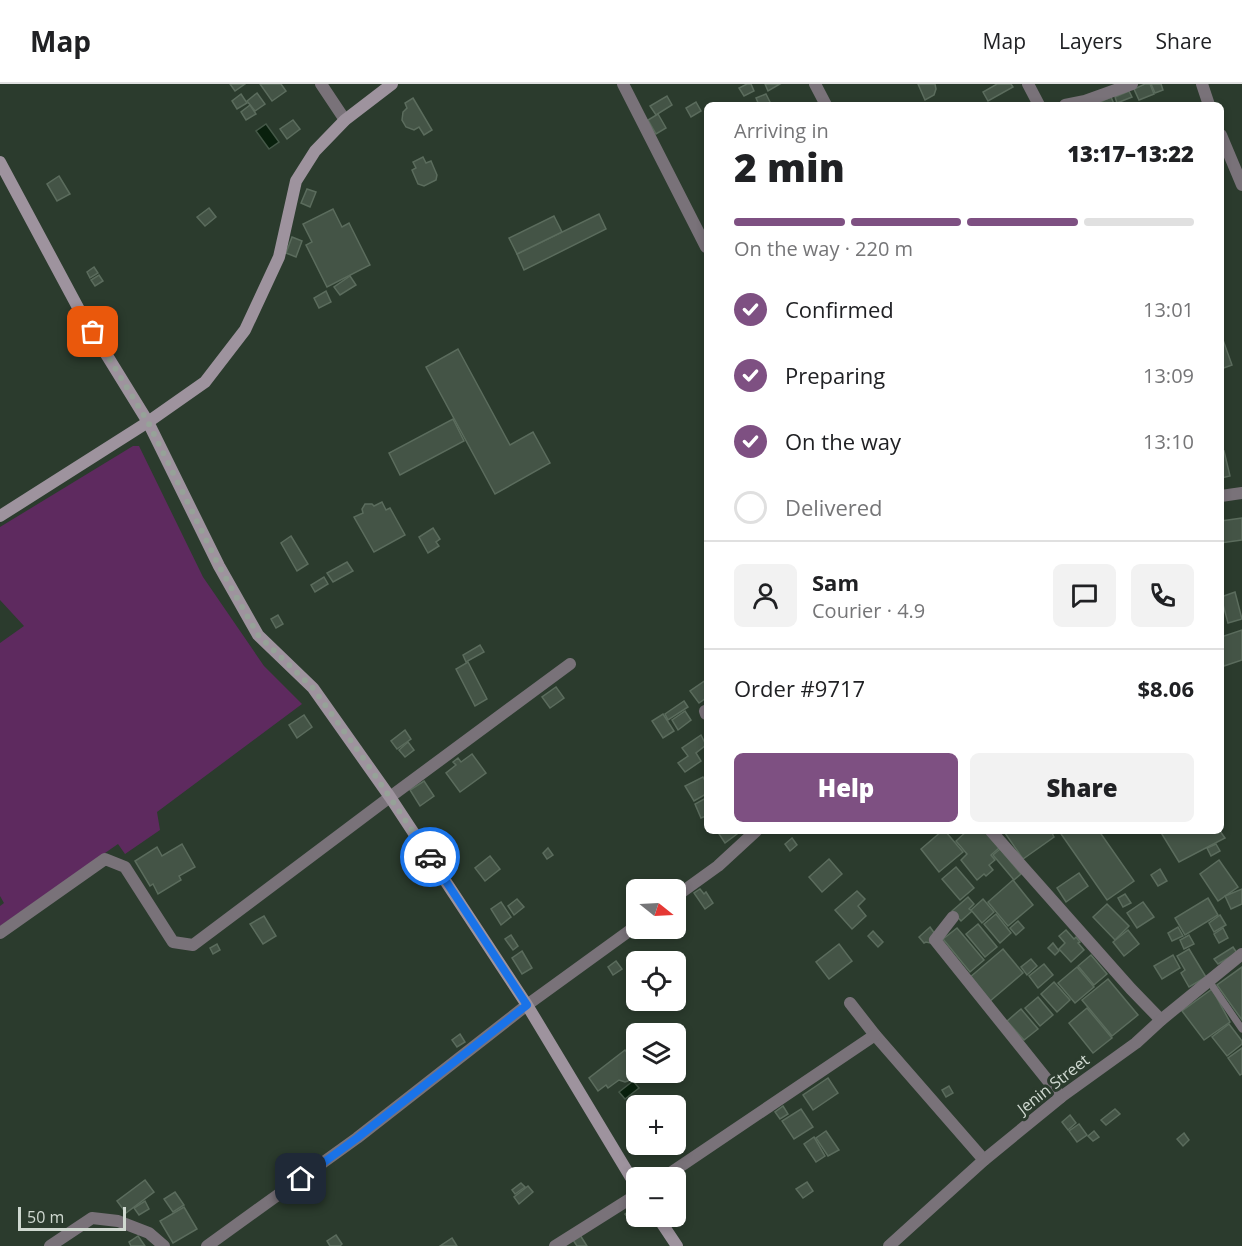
<!DOCTYPE html>
<html lang="en">
<head>
<meta charset="utf-8">
<style>
  :root { --surface:#fff; --page:#f2f2f2; --text:#202124; --muted:#757577; --line:#e0e0e0; --accent:#7e5082 }
  body { margin:0; font-family:"Open Sans",sans-serif; background:var(--page); color:var(--text); height:100vh; display:flex; flex-direction:column; font-size:22px; white-space:nowrap }
  * { box-sizing:border-box; margin:0 }
  p { font-size:20px; color:var(--muted) }
  .icon { flex:none; width:33px; height:33px; fill:none; stroke:currentColor; stroke-width:2; stroke-linecap:round; stroke-linejoin:round }
  .map { position:relative; flex:1; overflow:hidden }
  .side { position:absolute; left:704px; top:18px; width:520px; height:732px; display:flex; flex-direction:column; background:var(--surface); border-radius:9px; box-shadow:0 3px 9px #0003 }
  .side>* { flex:none }
  .needle { width:39px; rotate:108deg }
  .buttons { position:absolute; left:626px; top:795px; display:grid; gap:12px }
  .buttons a { display:grid; place-items:center; width:60px; height:60px; border-radius:9px; background:var(--surface); box-shadow:0 3px 9px #0003; font-size:30px }
  .scale { position:absolute; left:18px; bottom:15px; width:108px; box-sizing:border-box; padding-left:6px; border:3px solid #d0d9d1; border-top:0; font-size:16px; line-height:21px; white-space:nowrap; color:#d0d9d1; -webkit-text-stroke:4px #2b3b2d; paint-order:stroke }
  .pin { position:absolute; display:grid; place-items:center; width:51px; height:51px; color:#fff; margin:-26px; border-radius:12px; box-shadow:0 3px 9px #0006 }
  .courier { position:absolute; display:grid; place-items:center; width:60px; height:60px; margin:-30px; border:4px solid #1a73e8; border-radius:50%; background:#fff; color:#222; box-shadow:0 2px 8px #0007 }
  .summary em { font-style:normal; font-weight:800 }
  .summary div { display:flex; flex-direction:column-reverse }
  .summary { display:flex; align-items:center; justify-content:space-between; height:102px; padding:0 30px }
  h1 { font-size:39px; font-weight:800; line-height:45px }
  .bar { display:grid; grid-template-columns:repeat(4,1fr); gap:9px 6px; align-content:center; height:72px; padding:0 30px }
  .bar i { height:8px; border-radius:4px; background:var(--line) }
  .bar .current { background:var(--accent) }
  .bar p { grid-column:span 4 }
  .line { display:flex; align-items:center; gap:15px; padding:0 30px; border-top:2px solid var(--line) }
  .line div { flex:1 }
  .round { display:grid; place-items:center; flex:none; width:63px; height:63px; border-radius:9px; background:var(--page) }
  ol { padding:0 30px; list-style:none }
  li { display:flex; align-items:center; gap:18px; height:66px }
  li p { margin-inline-start:auto }
  li .icon { padding:6px; border-radius:50%; background:var(--accent); color:#fff; stroke-width:4 }
  li:last-child { color:var(--muted) }
  li i { width:33px; height:33px; border:3px solid var(--line); border-radius:50% }
  .action { display:flex; gap:12px; margin-top:auto; padding:12px 30px }
  .action a { flex:1; height:69px; border-radius:9px; background:var(--accent); color:#fff; font-size:24px; font-weight:800; line-height:69px; text-align:center }
  .action a+a { background:var(--page); color:var(--text) }
  header { display:flex; align-items:center; gap:36px; box-sizing:border-box; height:84px; padding:0 30px; background:var(--surface); border-bottom:2px solid var(--line) }
  header strong { font-size:28px }
  nav { display:flex; gap:33px; margin-inline-start:auto; font-size:21px }
  .map>svg:first-child { display:block }
</style>
</head>
<body>
<header>
<strong>Map</strong>
<nav><a>Map</a><a>Layers</a><a>Share</a></nav>
</header>
<div class="map">
<svg width="1242" height="1162" viewBox="0 0 1242 1162">
  <rect width="100%" height="100%" fill="#2b3b2d"/>
  <!-- green -->
  <path fill="#5e2a5f" d="M133 362H139L203 493 264 582 302 620 157 728 160 746 125 770 118 760 0 842V822L4 819 0 812V559L24 542 0 516V443Z"/>
  <!-- water -->
  <g fill="#09200d" stroke="#455848" stroke-width="1.5">
    <path d="M266 40 279 58 269 65 256 47Z"/>
    <path d="M633 997 639 1004 625 1015 619 1008Z"/>
  </g>
  <!-- building -->
  <g fill="#445446" stroke="#5b6c5d" stroke-width="1.5">
    <path d="M230 0H245L235 7Z"/>
    <path d="M260 0H281L286 7 272 17Z"/>
    <path d="M747 0H751L754 7 744 12 739 4Z"/>
    <path d="M765 0H780L768 7Z"/>
    <path d="M918 0H935L936 5 934 11 925 16Z"/>
    <path d="M997 0H1011L1013 3 988 17 983 8Z"/>
    <path d="M1145 0H1150L1154 10 1139 16 1134 5Z"/>
    <path d="M1151 0H1161L1163 6 1155 9Z"/>
    <path d="M1129 7 1132 13 1117 19 1115 13Z"/>
    <path d="M257 9 265 20 255 27 247 17Z"/>
    <path d="M241 10 247 19 237 25 232 17Z"/>
    <path d="M766 10 771 20 759 21 756 14Z"/>
    <path d="M667 12 672 21 656 31 650 22Z"/>
    <path d="M1111 13 1114 20 1101 21 1100 18Z"/>
    <path d="M413 14 432 46 424 51 419 43 414 46 406 43 402 36 403 28 407 24 405 19Z"/>
    <path d="M696 18 701 27 691 33 686 24Z"/>
    <path d="M250 21 256 30 246 36 241 28Z"/>
    <path d="M658 30 666 44 656 50 648 36Z"/>
    <path d="M293 36 300 45 287 55 280 45Z"/>
    <path d="M423 73 426 79 431 77 437 91 436 96 424 102 418 100 412 86 416 84 413 78Z"/>
    <path d="M59 92 70 110 57 117 47 100Z"/>
    <path d="M307 105 316 108 310 123 301 119Z"/>
    <path d="M209 124 216 133 205 142 197 133Z"/>
    <path d="M333 125 342 143 349 139 370 181 327 203 306 161 312 158 303 140Z"/>
    <path d="M599 130 606 145 524 186 517 170Z"/>
    <path d="M554 132 562 148 517 170 509 154Z"/>
    <path d="M292 153 302 157 296 173 286 169Z"/>
    <path d="M94 183 98 189 90 194 87 188Z"/>
    <path d="M99 191 103 197 95 202 91 196Z"/>
    <path d="M350 192 356 201 340 211 334 203Z"/>
    <path d="M326 207 331 218 319 224 314 214Z"/>
    <path d="M1223 256 1232 281 1221 285V257Z"/>
    <path d="M458 265 510 361 533 348 550 379 495 410 426 283Z"/>
    <path d="M453 335 464 357 400 391 389 369Z"/>
    <path d="M1224 367 1230 392 1221 394V368Z"/>
    <path d="M382 418 386 426 390 424 405 451 374 468 354 433 363 429 362 425 365 420H372L374 422Z"/>
    <path d="M1242 434V456L1221 459V437Z"/>
    <path d="M433 444 440 455 436 458 439 462 428 469 419 453Z"/>
    <path d="M291 452 308 480 297 487 281 459Z"/>
    <path d="M347 478 353 487 333 498 327 489Z"/>
    <path d="M324 493 328 500 315 508 311 501Z"/>
    <path d="M1235 508 1242 535 1228 539 1221 513Z"/>
    <path d="M278 531 283 540 276 544 271 535Z"/>
    <path d="M1242 546V576L1224 582 1221 575V553Z"/>
    <path d="M480 561 484 568 466 578 463 571Z"/>
    <path d="M468 578 487 615 475 622 456 585Z"/>
    <path d="M706 596V614L699 619 690 607Z"/>
    <path d="M556 603 564 614 550 624 542 613Z"/>
    <path d="M684 617 688 623 668 636 665 630Z"/>
    <path d="M685 627 691 636 678 646 672 636Z"/>
    <path d="M663 630 674 647 663 654 652 637Z"/>
    <path d="M304 631 312 643 297 654 289 641Z"/>
    <path d="M405 646 411 655 397 665 391 657Z"/>
    <path d="M701 651 706 661 696 669 701 677 685 688 678 679 688 672 682 664Z"/>
    <path d="M408 658 414 666 405 673 399 666Z"/>
    <path d="M472 670 486 689 460 708 446 689 456 681 453 678 458 674 461 678Z"/>
    <path d="M703 693 706 699V710L694 717 685 702Z"/>
    <path d="M424 697 434 712 420 722 410 706Z"/>
    <path d="M706 714V732L701 734 695 720Z"/>
    <path d="M717 747H741L725 759Z"/>
    <path d="M942 747H945L963 768 939 788 921 765Z"/>
    <path d="M967 747H985L999 764 991 771 995 776 989 781 993 786 986 792 984 790 977 796 961 776 967 770 956 757Z"/>
    <path d="M1008 747H1051L1054 753 1023 775 1005 749Z"/>
    <path d="M1059 747H1099L1134 797 1107 816Z"/>
    <path d="M1160 747H1220L1225 754 1179 778Z"/>
    <path d="M792 754 797 761 790 767 785 760Z"/>
    <path d="M182 760 195 783 179 792 181 796 158 810 153 800 150 802 135 777 157 763 162 772Z"/>
    <path d="M1216 760 1220 767 1211 772 1207 764Z"/>
    <path d="M548 764 553 771 547 775 543 769Z"/>
    <path d="M1000 765 1021 790 1014 796 993 771Z"/>
    <path d="M490 772 500 785 485 797 475 784Z"/>
    <path d="M829 775 842 790 822 808 809 793Z"/>
    <path d="M1219 776 1238 803 1218 817 1200 790Z"/>
    <path d="M956 783 974 804 960 816 942 795Z"/>
    <path d="M1160 785 1167 797 1158 802 1151 791Z"/>
    <path d="M1079 789 1088 802 1066 818 1057 804Z"/>
    <path d="M1013 796 1033 821 1008 842 988 818Z"/>
    <path d="M700 805 704 810 706 808 713 819 705 825 694 809Z"/>
    <path d="M1242 805V820L1231 825 1225 812Z"/>
    <path d="M857 807 865 815 858 822 866 832 852 845 835 826Z"/>
    <path d="M1125 810 1131 819 1123 823 1118 814Z"/>
    <path d="M968 813 974 820 969 825 972 827 961 837 952 827Z"/>
    <path d="M1208 814 1218 831 1185 851 1175 834Z"/>
    <path d="M517 815 524 823 514 831 508 822Z"/>
    <path d="M983 815 994 828 982 839 971 826Z"/>
    <path d="M501 818 511 833 501 841 491 825Z"/>
    <path d="M1143 818 1154 833 1137 844 1127 829Z"/>
    <path d="M1107 820 1129 842 1115 856 1093 833Z"/>
    <path d="M996 830 1011 849 1000 859 984 840Z"/>
    <path d="M1220 831 1226 841 1214 848 1209 839Z"/>
    <path d="M264 832 276 852 263 860 250 840Z"/>
    <path d="M1018 837 1024 844 1016 851 1010 844Z"/>
    <path d="M978 840 997 863 985 873 966 850Z"/>
    <path d="M930 843 935 850 930 859 926 858 924 859 919 853Z"/>
    <path d="M1178 843 1183 852 1172 857 1168 849Z"/>
    <path d="M957 844 984 876 970 888 943 855Z"/>
    <path d="M1223 844 1228 854 1219 859 1214 850Z"/>
    <path d="M1066 846 1074 855 1076 853 1080 858 1078 859 1084 866 1071 878 1059 865 1065 859 1059 852Z"/>
    <path d="M1128 846 1139 860 1124 872 1113 858Z"/>
    <path d="M873 847 883 858 878 863 868 852Z"/>
    <path d="M511 851 518 862 513 866 505 855Z"/>
    <path d="M1189 851 1194 860 1184 865 1180 856Z"/>
    <path d="M1053 859 1059 867 1055 871 1048 864Z"/>
    <path d="M217 860 220 866 213 870 210 864Z"/>
    <path d="M839 860 852 877 829 895 816 878Z"/>
    <path d="M1233 863 1237 869 1218 880 1214 875Z"/>
    <path d="M1003 865 1023 889 989 918 969 894Z"/>
    <path d="M1189 865 1206 893 1189 903 1181 889 1185 886 1177 872Z"/>
    <path d="M522 867 532 884 522 890 512 874Z"/>
    <path d="M1091 871 1107 890 1094 901 1078 882Z"/>
    <path d="M1173 871 1180 884 1162 895 1154 882Z"/>
    <path d="M1031 875 1037 882 1027 891 1021 883Z"/>
    <path d="M616 877 622 885 613 891 608 883Z"/>
    <path d="M1044 880 1053 891 1038 904 1029 892Z"/>
    <path d="M1077 883 1094 903 1075 919 1058 899Z"/>
    <path d="M1242 883V936L1217 901Z"/>
    <path d="M1108 895 1138 931 1112 952 1082 916Z"/>
    <path d="M1054 898 1070 916 1057 928 1041 910Z"/>
    <path d="M1212 905 1230 938 1204 956 1182 927Z"/>
    <path d="M1038 913 1053 931 1040 942 1025 924Z"/>
    <path d="M1087 924 1112 954 1093 969 1069 939Z"/>
    <path d="M1021 925 1038 945 1024 956 1007 937Z"/>
    <path d="M1229 940 1242 957V960L1227 972 1212 953Z"/>
    <path d="M460 950 465 958 457 963 452 956Z"/>
    <path d="M1242 964V990L1240 991 1228 974Z"/>
    <path d="M625 966 636 980V988H640L639 991 636 994 630 987 629 988 630 994 628 997 625 998 619 996 608 1004 606 1001 598 1007 589 994Z"/>
    <path d="M828 994 838 1009 813 1026 803 1011Z"/>
    <path d="M949 1002 953 1009 946 1013 942 1006Z"/>
    <path d="M783 1022 788 1030 780 1035 775 1028Z"/>
    <path d="M801 1025 813 1043 794 1055 782 1037Z"/>
    <path d="M1115 1025 1120 1030 1106 1041 1101 1036Z"/>
    <path d="M1070 1031 1076 1039 1068 1046 1062 1038Z"/>
    <path d="M1079 1040 1087 1051 1077 1058 1069 1047Z"/>
    <path d="M826 1047 839 1066 828 1072 816 1054Z"/>
    <path d="M1094 1047 1099 1053 1093 1057 1088 1052Z"/>
    <path d="M1184 1049 1189 1056 1183 1062 1177 1055Z"/>
    <path d="M814 1053 825 1072 816 1078 804 1060Z"/>
    <path d="M145 1096 154 1108 126 1129 117 1117Z"/>
    <path d="M807 1098 813 1107 803 1114 796 1105Z"/>
    <path d="M521 1099 525 1103 515 1110 512 1106Z"/>
    <path d="M528 1102 533 1108 519 1120 514 1113Z"/>
    <path d="M175 1108 184 1121 173 1128 164 1115Z"/>
    <path d="M145 1117 149 1125 139 1131 134 1124Z"/>
    <path d="M184 1123 197 1145 173 1159 160 1137Z"/>
    <path d="M631 1125 638 1134 632 1139 625 1130Z"/>
    <path d="M336 1151 342 1160 340 1162H330L327 1157Z"/>
    <path d="M580 1151 587 1162H577L573 1156Z"/>
    <path d="M138 1152 145 1162H131L129 1158Z"/>
    <path d="M452 1154 457 1162H440Z"/>
  </g>
  <g fill="none" stroke-linecap="round" stroke-linejoin="round">
    <!-- lane -->
    <path stroke="#797279" stroke-width="7" d="M1209 897 1242 945"/>
    <!-- street -->
    <g stroke="#797279" stroke-width="12">
      <path d="M321 0 345 36"/>
      <path d="M623 0 706 163"/>
      <path d="M815 0 826 21"/>
      <path d="M1028 0 1039 21"/>
      <path d="M1202 0 1209 21"/>
      <path d="M1065 21 1085 17 1132 0"/>
      <path d="M1221 51 1242 101"/>
      <path d="M1221 412 1242 409"/>
      <path d="M705 627 706 630"/>
      <path d="M991 747 1131 905 1161 936"/>
      <path d="M675 813 718 782 756 747"/>
      <path d="M953 833 935 856 1061 1013"/>
      <path d="M0 849 105 775 125 783 173 858 193 861 390 713 570 580"/>
      <path d="M850 919 875 951 984 1076"/>
      <path d="M663 1094 875 951"/>
      <path d="M50 1162 92 1134 118 1137 149 1149 164 1162"/>
      <path d="M207 1162 357 1054 527 921 636 842"/>
      <path d="M555 1162 636 1111"/>
      <path d="M889 1162 984 1076 1061 1013 1136 959 1161 936 1242 870"/>
    </g>
    <!-- secondary -->
    <g stroke="#9e939e" stroke-width="12">
      <path d="M0 78 82 231 148 338 219 482 258 551 313 604 390 713 527 921 636 1102"/>
      <path d="M0 432 148 338 205 298 245 246 279 173 296 97 315 67 345 36 392 0"/>
      <path d="M657 1132 677 1162"/>
    </g>
  </g>
  <g fill="none" stroke-linecap="round" stroke-linejoin="round">
    <!-- done -->
    <path stroke="#96a298" stroke-width="6" stroke-dasharray="0 10.8" d="M93 248 148 338 219 482 258 551 313 604 366 678 430 773"/>
    <!-- route -->
    <path stroke="#1a73e8" stroke-width="8" d="M301 1095 357 1054 527 921 430 773"/>
  </g>
  <g text-anchor="middle" dominant-baseline="central" stroke-width="6" stroke-linejoin="round" paint-order="stroke">
    <!-- street labels -->
    <g font-size="16" fill="#d0d9d1" stroke="#2b3b2d">
      <text transform="translate(1053 1000) rotate(-38)">Jenin Street</text>
    </g>
  </g>
</svg>
<div class="buttons">
<a><svg class="needle" viewBox="-14 -14 28 28"><path d="M0-13l5 13h-10z" fill="#e53935"/><path d="M0 13l5-13h-10z" fill="#757577"/></svg></a>
<a><svg class="icon" aria-label="locate" viewBox="0 0 24 24"><circle cx="12" cy="12" r="6"/><path d="M12 2v4M12 18v4M2 12h4M18 12h4"/></svg></a>
<a><svg class="icon" aria-label="layers" viewBox="0 0 24 24"><path d="M12 4l9 5-9 5-9-5zM3 14l9 5 9-5"/></svg></a>
<a>+</a>
<a>−</a>
</div>
<div class="scale">50 m</div>
<div class="pin" style="left:93px;top:248px;background:#ea580c"><svg class="icon" aria-label="bag" viewBox="0 0 24 24"><path d="M5 8h14l-1 12H6zM9 8a3 3 0 0 1 6 0"/></svg></div>
<div class="pin" style="left:301px;top:1095px;background:#1f2937"><svg class="icon" aria-label="home" viewBox="0 0 24 24"><path d="M3 11l9-7 9 7M6 9v11h12V9"/></svg></div>
<div class="courier" style="left:430px;top:773px"><svg class="icon" aria-label="car" viewBox="0 0 24 24"><path d="M5 17H2v-5l4-1 3-4h7l3 4 3 1v5h-3M9 17h6M6 11h13"/><circle cx="7" cy="17" r="2"/><circle cx="17" cy="17" r="2"/></svg></div>
<section class="side">
<div class="summary"><div><h1>2 min</h1><p>Arriving in</p></div><em>13:17–13:22</em></div>
<div class="bar"><i class="current"></i><i class="current"></i><i class="current"></i><i></i><p>On the way · 220 m</p></div>
<ol>
<li><svg class="icon" aria-label="check" viewBox="0 0 24 24"><path d="M5 12l5 5 9-10"/></svg>Confirmed<p>13:01</p></li>
<li><svg class="icon" aria-label="check" viewBox="0 0 24 24"><path d="M5 12l5 5 9-10"/></svg>Preparing<p>13:09</p></li>
<li><svg class="icon" aria-label="check" viewBox="0 0 24 24"><path d="M5 12l5 5 9-10"/></svg>On the way<p>13:10</p></li>
<li><i></i>Delivered</li>
</ol>
<div class="line" style="height:108px"><a class="round"><svg class="icon" aria-label="person" viewBox="0 0 24 24"><circle cx="12" cy="8" r="4"/><path d="M4 21q1-7 8-7t8 7"/></svg></a><div><b>Sam</b><p>Courier · 4.9</p></div><a class="round"><svg class="icon" aria-label="chat" viewBox="0 0 24 24"><path d="M4 5h16v11H9l-5 4z"/></svg></a><a class="round"><svg class="icon" aria-label="phone" viewBox="0 0 24 24"><path d="M5 4h4l2 5-3 2q2 4 5 5l2-3 5 2v4C11 20 4 13 5 4z"/></svg></a></div>
<div class="line" style="height:78px"><div>Order #9717</div><b>$8.06</b></div>
<div class="action"><a>Help</a><a>Share</a></div>
</section>
</div>
</body>
</html>
